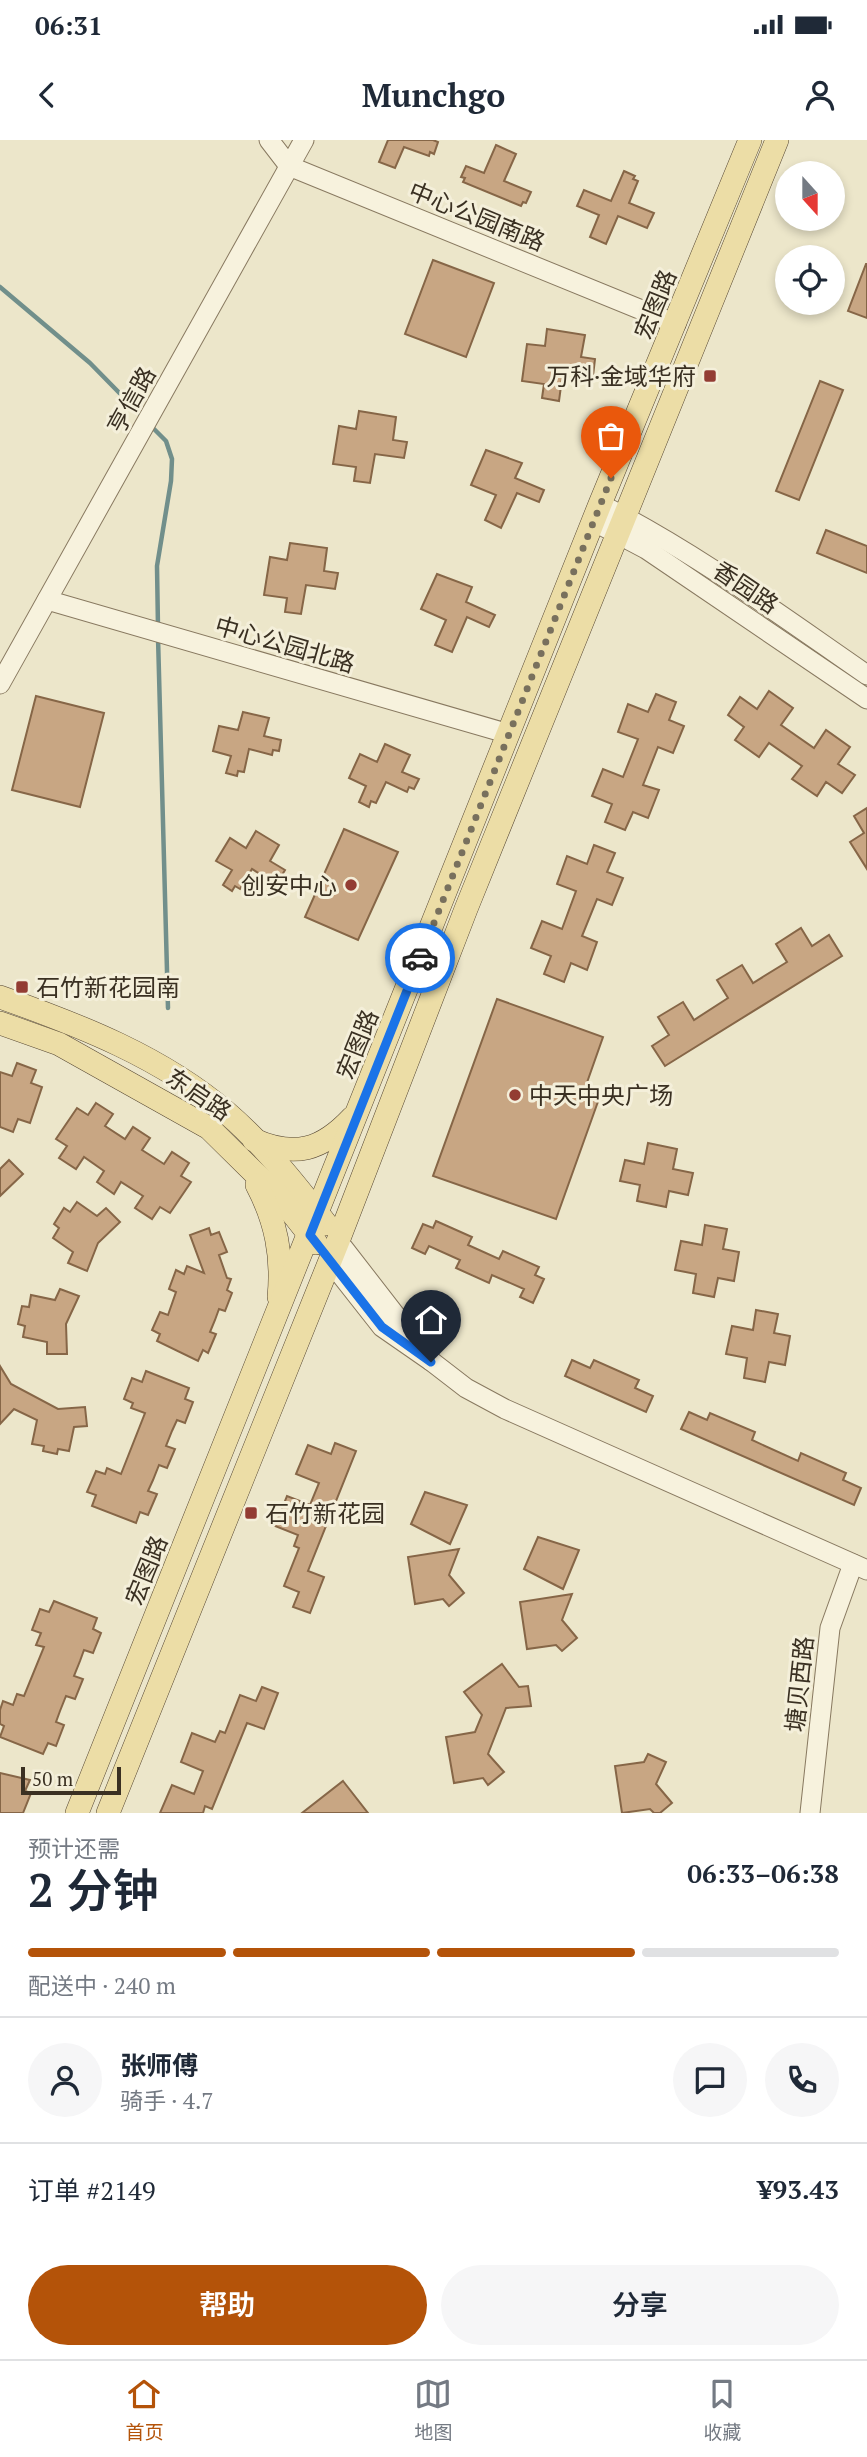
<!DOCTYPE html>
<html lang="zh">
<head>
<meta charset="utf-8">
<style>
  :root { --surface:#fff; --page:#f6f6f7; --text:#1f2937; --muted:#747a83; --line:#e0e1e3; --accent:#b45309 }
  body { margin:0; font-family:"PT Serif","Noto Sans SC",serif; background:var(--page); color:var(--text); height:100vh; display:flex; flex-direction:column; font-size:26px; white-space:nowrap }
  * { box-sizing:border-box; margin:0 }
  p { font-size:23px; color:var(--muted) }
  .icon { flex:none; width:38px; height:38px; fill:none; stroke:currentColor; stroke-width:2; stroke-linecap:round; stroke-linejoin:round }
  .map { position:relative; height:1673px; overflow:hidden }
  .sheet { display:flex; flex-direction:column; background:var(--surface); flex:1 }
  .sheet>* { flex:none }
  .needle { width:46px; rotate:159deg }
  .controls { position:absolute; left:775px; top:21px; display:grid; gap:14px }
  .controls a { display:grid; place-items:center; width:70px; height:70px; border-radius:50%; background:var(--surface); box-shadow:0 4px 10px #0003; font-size:35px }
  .scale { position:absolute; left:21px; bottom:18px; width:100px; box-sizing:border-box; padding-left:7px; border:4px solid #3a3022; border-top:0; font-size:19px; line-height:24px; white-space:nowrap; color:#3a3022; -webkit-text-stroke:5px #f4efda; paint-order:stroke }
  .pin { position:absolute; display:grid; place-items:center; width:60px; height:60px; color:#fff; margin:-72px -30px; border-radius:50% 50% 50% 0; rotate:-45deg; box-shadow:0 0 7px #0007 }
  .pin .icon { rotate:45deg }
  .courier { position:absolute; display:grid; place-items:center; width:70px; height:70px; margin:-35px; border:5px solid #1a73e8; border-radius:50%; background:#fff; color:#222; box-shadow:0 2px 9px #0007 }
  .summary em { font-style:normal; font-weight:600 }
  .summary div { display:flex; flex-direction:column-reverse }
  .summary { display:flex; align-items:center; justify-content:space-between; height:119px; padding:0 28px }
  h1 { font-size:46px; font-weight:600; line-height:52px }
  .bar { display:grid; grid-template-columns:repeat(4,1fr); gap:10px 7px; align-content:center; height:84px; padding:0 28px }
  .bar i { height:9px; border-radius:5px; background:var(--line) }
  .bar .current { background:var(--accent) }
  .bar p { grid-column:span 4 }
  .line { display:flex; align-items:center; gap:18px; padding:0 28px; border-top:2px solid var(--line) }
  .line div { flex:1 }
  .round { display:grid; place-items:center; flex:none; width:74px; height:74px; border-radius:37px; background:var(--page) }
  .button { display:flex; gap:14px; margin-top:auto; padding:14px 28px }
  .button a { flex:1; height:80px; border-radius:42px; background:var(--accent); color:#fff; font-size:28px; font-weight:600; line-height:80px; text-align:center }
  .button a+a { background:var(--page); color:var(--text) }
  .status { display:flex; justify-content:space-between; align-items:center; height:49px; padding:0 35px; background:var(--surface); direction:ltr }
  .status svg { height:19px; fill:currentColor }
  header { display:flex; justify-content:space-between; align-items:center; height:91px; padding:0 28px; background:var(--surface); font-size:32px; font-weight:600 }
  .tabs { display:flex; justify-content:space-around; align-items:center; height:98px; border-top:2px solid var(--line); background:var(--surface); font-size:19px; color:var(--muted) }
  .tabs a { display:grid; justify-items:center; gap:4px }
  .tabs .current { color:var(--accent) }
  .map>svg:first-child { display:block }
</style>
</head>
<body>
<div class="status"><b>06:31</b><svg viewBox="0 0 49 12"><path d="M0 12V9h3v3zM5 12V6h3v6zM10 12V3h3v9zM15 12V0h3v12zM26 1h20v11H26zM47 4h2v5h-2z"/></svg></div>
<header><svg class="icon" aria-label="back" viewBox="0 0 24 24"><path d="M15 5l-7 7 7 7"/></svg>Munchgo<svg class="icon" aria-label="person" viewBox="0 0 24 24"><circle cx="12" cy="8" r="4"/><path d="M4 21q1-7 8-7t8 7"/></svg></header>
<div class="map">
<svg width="867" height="1673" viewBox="0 0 867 1673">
  <rect width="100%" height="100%" fill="#ece6ca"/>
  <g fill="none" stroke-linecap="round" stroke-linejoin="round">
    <!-- stream -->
    <g stroke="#718f8b" stroke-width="4.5">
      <path d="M0 147 90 223 142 276"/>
      <path d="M150 285 166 301 172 319 171 341 157 426 158 488"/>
      <path d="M158 497 168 868"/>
    </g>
  </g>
  <!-- building -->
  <g fill="#c8a683" stroke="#866647" stroke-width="2">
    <path d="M388 0H433L438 2 434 14 430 12 429 16 404 7 395 28 379 22Z"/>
    <path d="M496 5 516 14 504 41 531 52 526 63 523 62 521 66 463 42 465 38 461 37 466 26 484 33Z"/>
    <path d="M624 31 635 36 633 39 638 41 629 63 654 73 647 88 618 76 606 104 590 97 599 75 577 66 584 50 611 61Z"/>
    <path d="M433 120 494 143 466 217 405 194Z"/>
    <path d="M866 124H867V178L848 171Z"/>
    <path d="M547 189 585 195 581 217 595 219 593 236 563 231 559 261 542 258 544 244 522 241 527 204 545 206Z"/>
    <path d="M820 241 843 250 799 360 776 351Z"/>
    <path d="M359 271 396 277 393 300 407 302 404 318 375 314 370 343 354 341 356 327 333 324 339 286 356 289Z"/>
    <path d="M486 310 522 323 515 338 544 350 539 362 517 353 501 388 485 380 496 355 471 345Z"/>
    <path d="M826 390 867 406V433L817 413Z"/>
    <path d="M290 403 327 408 324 431 338 433 335 449 306 445 301 474 285 472 287 458 264 455 270 417 287 420Z"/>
    <path d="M437 434 472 447 466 462 495 475 489 487 467 477 452 512 435 505 446 480 421 469Z"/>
    <path d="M769 551 793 568 781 585 814 608 826 590 850 607 838 624 855 635 842 653 826 642 817 656 792 639 802 626 769 603 759 617 735 600 744 587 728 575 740 557 757 569Z"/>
    <path d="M656 554 676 562 669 580 684 586 673 613 658 607 643 645 659 650 648 678 633 672 625 690 605 682 612 664 592 656 603 629 623 637 638 599 618 592 628 564 648 572Z"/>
    <path d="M36 556 104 573 80 667 12 650Z"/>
    <path d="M243 572 269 578 264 596 281 600 279 611 273 610 272 615 249 609 244 632 238 631 237 636 226 633 231 616 213 611 219 586 238 590Z"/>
    <path d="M385 604 410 615 402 632 419 639 414 649 409 647 407 652 386 642 376 663 371 661 369 667 359 662 366 646 349 638 360 614 377 622Z"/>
    <path d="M867 668V729L850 702 864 693 854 676Z"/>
    <path d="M344 689 398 712 358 800 305 777Z"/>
    <path d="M256 691 279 705 270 721 285 730 279 740 274 737 271 741 252 729 240 749 235 746 232 751 223 745 232 730 216 721 230 698 246 708Z"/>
    <path d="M594 705 615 713 607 732 623 738 612 765 597 759 582 796 597 802 587 830 571 823 564 842 544 834 551 816 531 808 542 781 562 789 576 751 557 744 567 716 587 724Z"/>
    <path d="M801 788 812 806 829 795 842 816 665 926 652 906 669 895 658 877 683 862 694 880 728 858 717 840 742 825 753 843 787 822 776 804Z"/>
    <path d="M497 859 603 897 584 951 600 956 556 1079 433 1036Z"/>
    <path d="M17 923 36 930 31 943 42 947 30 983 18 979 13 992 0 987V932L12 936Z"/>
    <path d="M96 963 113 974 105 986 125 999 133 987 150 998 142 1010 164 1024 172 1012 189 1023 181 1036 191 1042 170 1073 160 1067 152 1079 135 1068 143 1056 121 1042 114 1054 97 1042 104 1031 84 1017 76 1029 59 1018 67 1006 56 999 77 968 88 975Z"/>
    <path d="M648 1003 677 1009 673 1029 693 1033 688 1055 669 1051 666 1067 637 1061 640 1045 620 1041 625 1020 644 1024Z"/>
    <path d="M9 1020 23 1034 0 1056V1029Z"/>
    <path d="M77 1062 97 1076 106 1068 120 1082 98 1103 87 1131 68 1123 73 1112 53 1098 59 1088 54 1084 64 1068 70 1072Z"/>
    <path d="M436 1081 472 1097 468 1105 499 1119 503 1111 539 1127 535 1135 544 1139 533 1163 520 1157 524 1149 492 1135 489 1143 456 1128 460 1120 429 1106 425 1114 412 1108 423 1084 433 1088Z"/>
    <path d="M705 1085 727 1089 723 1109 739 1112 734 1141 718 1138 714 1157 693 1153 696 1134 675 1130 681 1101 702 1105Z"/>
    <path d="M209 1088 211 1095 219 1092 227 1112 219 1115 227 1138 231 1139 227 1150 232 1153 225 1171 219 1169 215 1180 210 1192 216 1194 208 1213 203 1210 198 1221 157 1201 160 1194 152 1190 160 1172 168 1175 176 1152 169 1149 176 1130 184 1134 187 1126 204 1133 190 1095Z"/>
    <path d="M60 1149 79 1156 66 1184 67 1214H47V1202L23 1197 25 1186 18 1184 22 1166 29 1167 31 1155 55 1160Z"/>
    <path d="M756 1170 778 1174 774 1193 790 1196 785 1225 769 1222 765 1242 744 1238 747 1218 726 1214 732 1186 753 1190Z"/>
    <path d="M572 1220 590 1228 594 1220 639 1240 635 1248 653 1256 646 1272 565 1236Z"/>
    <path d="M0 1226 11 1244 58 1269 85 1267 87 1286 74 1287 69 1311 58 1309 57 1314 43 1311 44 1306 32 1304 37 1280 14 1269 0 1284Z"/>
    <path d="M146 1231 189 1248 185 1259 193 1262 185 1283 177 1280 172 1291 166 1306 175 1309 167 1328 159 1325 153 1340 148 1351 157 1354 148 1375 140 1372 136 1383 92 1366 96 1355 87 1352 96 1331 105 1334 107 1328 121 1334 145 1273 131 1268 133 1263 124 1259 132 1238 142 1242Z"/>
    <path d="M689 1272 707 1280 710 1273 755 1292 752 1300 798 1321 801 1313 846 1333 843 1340 861 1348 854 1365 681 1289Z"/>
    <path d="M335 1303 356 1311 308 1431 324 1437 310 1473 293 1467 299 1452 284 1446 299 1408 294 1406 298 1395 275 1386 287 1356 310 1365 319 1343 296 1334 308 1305 331 1314Z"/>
    <path d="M425 1352 467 1365 450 1404 411 1384Z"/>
    <path d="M538 1397 579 1410 563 1449 524 1429Z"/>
    <path d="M459 1409 449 1435 464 1453 449 1466 443 1459 415 1464 408 1417Z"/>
    <path d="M572 1454 562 1480 577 1498 562 1511 556 1505 527 1509 520 1462Z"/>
    <path d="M54 1461 97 1478 93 1489 101 1493 93 1513 84 1510 80 1521 74 1536 83 1539 75 1559 66 1556 60 1571 56 1582 64 1585 56 1606 48 1603 43 1614 0 1597 4 1586 0 1584V1570L3 1561 13 1565 17 1554 24 1556 44 1507 36 1505 41 1493 32 1490 40 1469 49 1472Z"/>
    <path d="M502 1524 519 1547 528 1546 531 1566 506 1568 488 1614 504 1632 488 1645 483 1638 454 1643 446 1597 475 1592 482 1575 464 1552Z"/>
    <path d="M262 1547 278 1553 264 1589 247 1583 212 1669 205 1666 203 1673H160L172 1645 194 1654 203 1631 181 1622 192 1593 215 1602 220 1591 225 1593 240 1555 256 1561Z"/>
    <path d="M648 1614 666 1622 656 1644 672 1663 660 1673H654L650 1669 622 1673 615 1626 644 1622Z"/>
    <path d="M0 1633 30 1640 25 1651 31 1653 23 1673H0Z"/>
    <path d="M343 1641 368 1673H302Z"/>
  </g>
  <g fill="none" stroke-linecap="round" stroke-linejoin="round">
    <defs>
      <g id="minor">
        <path d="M269 0 289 26 676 184"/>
        <path d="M600 364C695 412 780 475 867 535"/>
        <path d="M593 381 646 409 867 559"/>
        <path d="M47 460 509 594"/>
        <path d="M0 544 304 0"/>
        <path d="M330 1121 382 1187 431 1221 338 1101"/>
        <path d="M431 1221 466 1248 505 1269 867 1430"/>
        <path d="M810 1673 830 1488 853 1424"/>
      </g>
      <g id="major">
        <path d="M0 857C79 885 162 917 227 973 264 1005 296 1045 326 1084"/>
        <path d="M0 883 59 904 209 988 282 1060 316 1103"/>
        <path d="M254 1000C295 1018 322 1010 352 978"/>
        <path d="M257 1045C276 1081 283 1116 279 1157"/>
        <path d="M77 1673 600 364 750 0"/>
        <path d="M108 1673 338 1101 466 769 777 0"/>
      </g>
    </defs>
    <!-- minor casing -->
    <use href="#minor" stroke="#887960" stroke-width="21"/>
    <!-- major casing -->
    <use href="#major" stroke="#564733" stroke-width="24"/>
    <!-- minor -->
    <use href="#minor" stroke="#f7f2dd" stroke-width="19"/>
    <!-- major -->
    <use href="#major" stroke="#ecdda6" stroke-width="23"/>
  </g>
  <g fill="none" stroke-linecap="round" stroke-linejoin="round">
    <!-- done -->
    <path stroke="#78705d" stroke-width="7" stroke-dasharray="0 12.6" d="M420 818 611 338"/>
    <!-- route -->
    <path stroke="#1a73e8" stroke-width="9" d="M420 818 310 1095 382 1187 431 1222"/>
  </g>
  <!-- markers -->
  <g fill="#933c33" stroke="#f4efda" stroke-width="2.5">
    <rect x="703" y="229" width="14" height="14" rx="3.5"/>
    <circle cx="351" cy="745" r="7"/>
    <rect x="15" y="840" width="14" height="14" rx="3.5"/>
    <circle cx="515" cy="955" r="7"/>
    <rect x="244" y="1366" width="14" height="14" rx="3.5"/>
  </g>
  <g text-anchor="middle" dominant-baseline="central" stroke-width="6" stroke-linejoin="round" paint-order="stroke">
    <!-- street labels -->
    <g font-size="24" fill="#3a3022" stroke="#f4efda">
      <text transform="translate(477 76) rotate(22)">中心公园南路</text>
      <text transform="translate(655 164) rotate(-68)">宏图路</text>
      <text transform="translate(131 260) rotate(-61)">亨信路</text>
      <text transform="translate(746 447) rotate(34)">香园路</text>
      <text transform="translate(285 504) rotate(16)">中心公园北路</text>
      <text transform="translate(357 904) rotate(-68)">宏图路</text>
      <text transform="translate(199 954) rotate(34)">东启路</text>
      <text transform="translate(146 1430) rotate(-68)">宏图路</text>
      <text transform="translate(799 1544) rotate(-84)">塘贝西路</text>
    </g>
    <!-- poi labels -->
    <g font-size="24" fill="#3a3022" stroke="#f4efda" text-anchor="start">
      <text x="696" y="236" text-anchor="end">万科·金域华府</text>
      <text x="337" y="745" text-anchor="end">创安中心</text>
      <text x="36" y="847">石竹新花园南</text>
      <text x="529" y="955">中天中央广场</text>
      <text x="265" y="1373">石竹新花园</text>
    </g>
  </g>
</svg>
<div class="controls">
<a><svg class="needle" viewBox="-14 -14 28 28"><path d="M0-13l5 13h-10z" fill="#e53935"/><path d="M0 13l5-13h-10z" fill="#747a83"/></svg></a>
<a><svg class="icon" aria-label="locate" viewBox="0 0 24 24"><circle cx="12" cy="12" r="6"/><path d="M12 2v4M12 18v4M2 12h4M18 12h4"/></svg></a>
</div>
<div class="scale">50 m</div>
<div class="pin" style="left:611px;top:338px;background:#ea580c"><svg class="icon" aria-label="bag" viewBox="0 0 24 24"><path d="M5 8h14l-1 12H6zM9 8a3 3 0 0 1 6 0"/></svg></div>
<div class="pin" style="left:431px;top:1222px;background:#1f2937"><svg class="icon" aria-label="home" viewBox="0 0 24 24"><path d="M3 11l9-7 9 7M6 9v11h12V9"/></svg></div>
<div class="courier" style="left:420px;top:818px"><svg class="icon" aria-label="car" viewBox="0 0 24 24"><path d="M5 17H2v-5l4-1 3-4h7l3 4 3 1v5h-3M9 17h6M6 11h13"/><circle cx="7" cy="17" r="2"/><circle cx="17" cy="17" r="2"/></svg></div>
</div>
<section class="sheet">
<div class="summary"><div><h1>2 分钟</h1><p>预计还需</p></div><em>06:33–06:38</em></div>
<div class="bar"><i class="current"></i><i class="current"></i><i class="current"></i><i></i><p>配送中 · 240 m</p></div>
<div class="line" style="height:126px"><a class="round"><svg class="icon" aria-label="person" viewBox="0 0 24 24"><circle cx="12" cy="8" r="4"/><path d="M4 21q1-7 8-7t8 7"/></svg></a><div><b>张师傅</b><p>骑手 · 4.7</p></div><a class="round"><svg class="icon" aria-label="chat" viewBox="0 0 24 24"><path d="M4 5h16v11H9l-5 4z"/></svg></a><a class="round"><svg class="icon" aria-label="phone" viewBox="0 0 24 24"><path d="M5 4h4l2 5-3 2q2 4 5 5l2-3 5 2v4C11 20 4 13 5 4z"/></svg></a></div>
<div class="line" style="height:91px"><div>订单 #2149</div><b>¥93.43</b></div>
<div class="button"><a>帮助</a><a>分享</a></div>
</section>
<nav class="tabs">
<a class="current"><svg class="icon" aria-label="home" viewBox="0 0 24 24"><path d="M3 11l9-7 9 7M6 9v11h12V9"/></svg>首页</a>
<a><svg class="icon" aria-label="map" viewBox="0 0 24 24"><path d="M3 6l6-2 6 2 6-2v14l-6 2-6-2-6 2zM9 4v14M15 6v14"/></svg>地图</a>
<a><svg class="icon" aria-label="saved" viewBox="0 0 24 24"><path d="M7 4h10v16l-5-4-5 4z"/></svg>收藏</a>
</nav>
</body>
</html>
